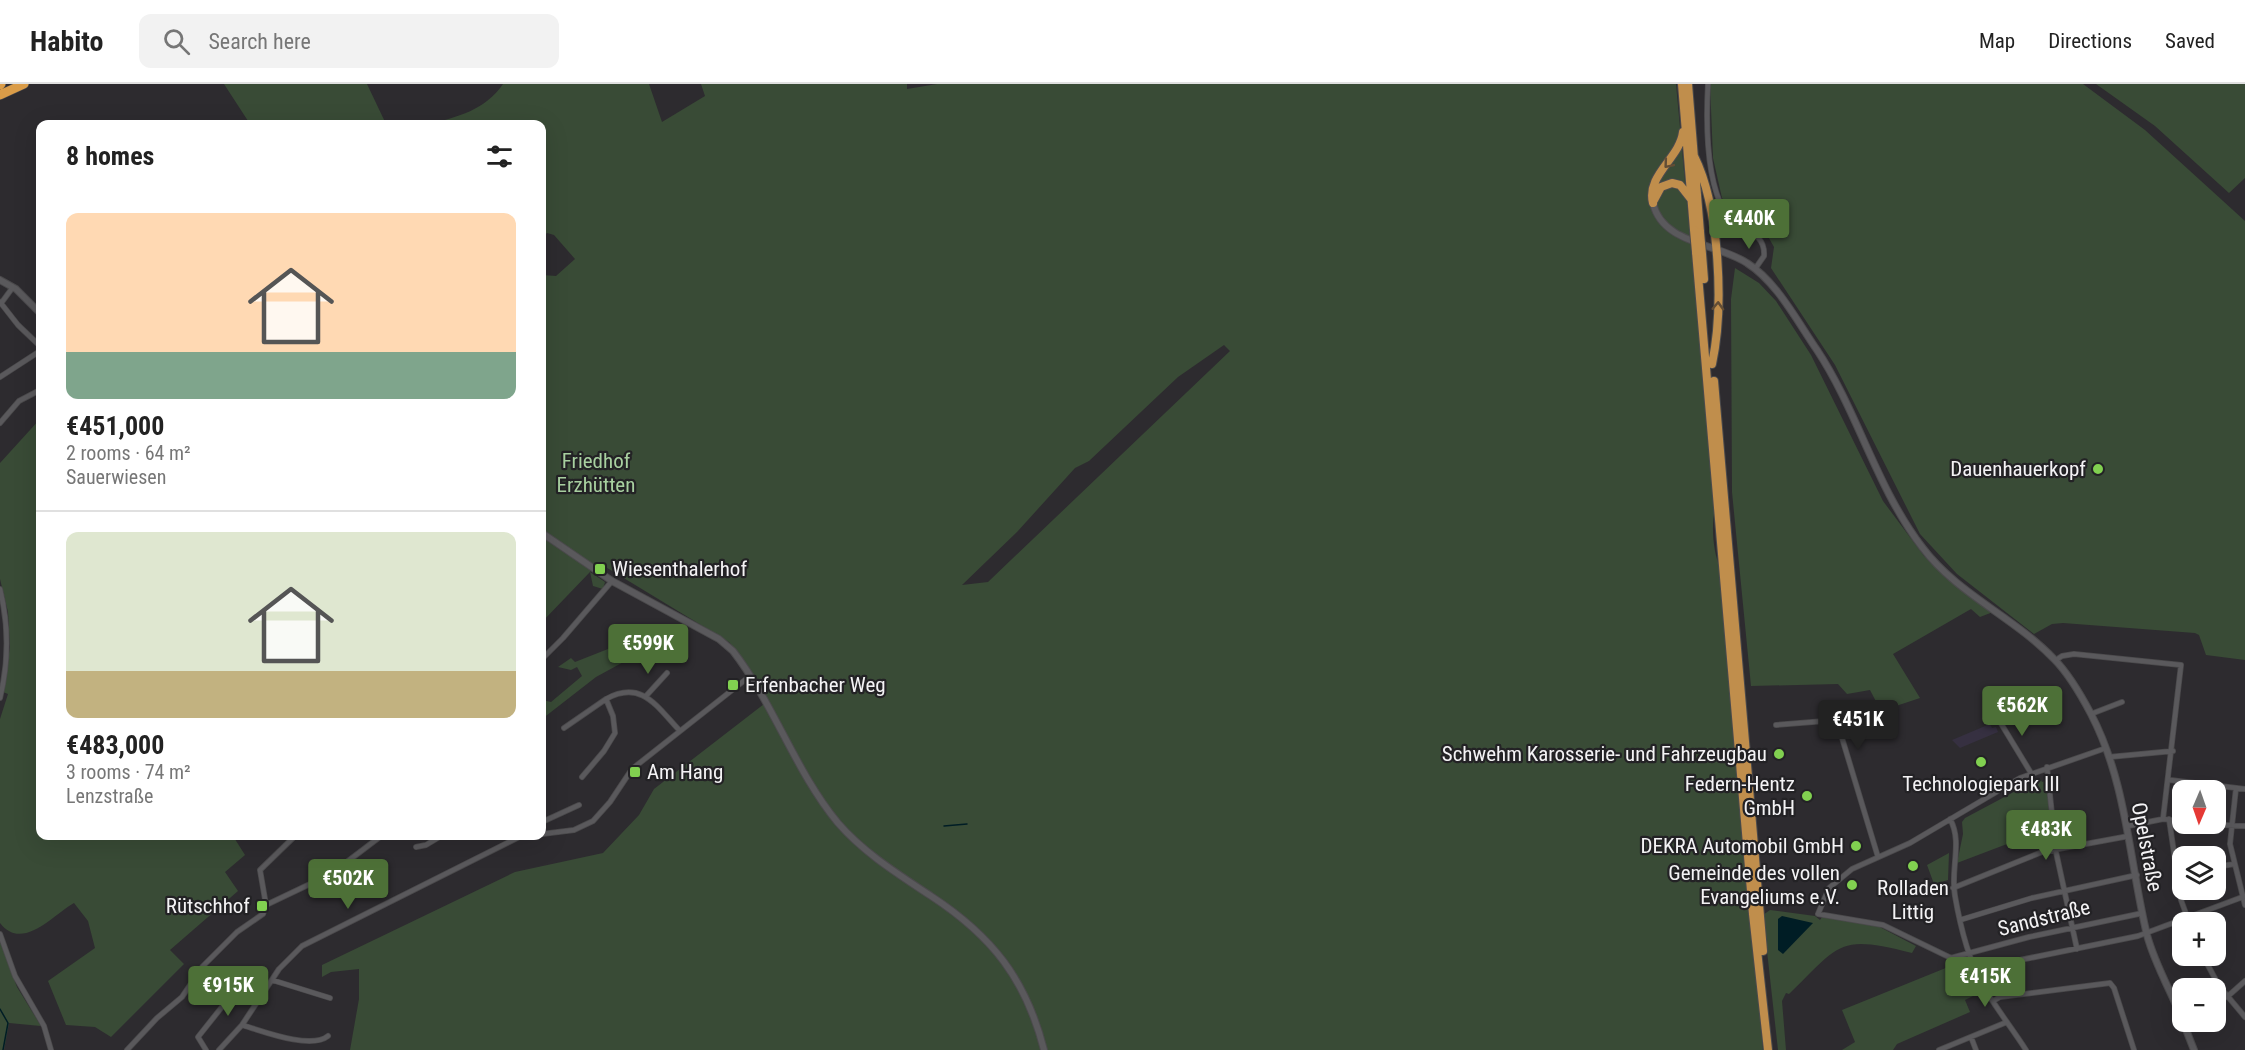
<!DOCTYPE html>
<meta charset="utf-8">
<style>
body{margin:0;font-family:"Roboto Condensed",sans-serif;background:#f2f2f2;color:#222;height:100vh;display:flex;flex-direction:column;font-size:22px;white-space:nowrap}
*{box-sizing:border-box;margin:0}
p{font-size:20px;color:#767676}
.icon{flex:none;width:33px;height:33px;fill:none;stroke:currentColor;stroke-width:2;stroke-linecap:round;stroke-linejoin:round}
.map{position:relative;flex:1;overflow:hidden}
.details{position:absolute;left:36px;top:36px;width:510px;height:720px;display:flex;flex-direction:column;background:#fff;border-radius:12px;box-shadow:0 6px 24px #0002}
.details>*{flex:none}
.needle{width:39px;rotate:182deg}
.buttons{position:absolute;left:2172px;top:696px;display:grid;gap:12px}
.buttons a{display:grid;place-items:center;width:54px;height:54px;border-radius:12px;background:#fff;box-shadow:0 6px 24px #0002;font-size:30px}
.price{position:absolute;translate:-50% -51px;padding:0 14px;border-radius:6px;background:#4d7037;color:#fff;font-size:20px;line-height:39px;filter:drop-shadow(0 2px 3px #0008)}
.price::after{content:'';position:absolute;left:50%;top:36px;width:18px;height:14px;margin-left:-9px;background:inherit;clip-path:polygon(0 0,100% 0,50% 100%)}
.price.on{background:#222;color:#fff}
ul{padding:0;list-style:none}
li{display:grid;align-content:center;gap:12px;height:318px;padding:0 30px}
li+li{border-top:2px solid #e0e0e0}
li span{display:grid;place-items:center;height:186px;border-radius:12px;color:#555}
li>.icon{margin-inline-start:auto}
span .icon{width:108px;height:108px;fill:#fffc;stroke-width:1}
li b{font-size:26px}
h2{display:flex;justify-content:space-between;align-items:center;height:72px;padding:0 30px;font-size:26px}
header{display:flex;align-items:center;gap:36px;box-sizing:border-box;height:84px;padding:0 30px;background:#fff;border-bottom:2px solid #e0e0e0}
header strong{font-size:28px}
nav{display:flex;gap:33px;margin-inline-start:auto;font-size:21px}
.search{width:420px;height:54px;background:#f2f2f2;display:flex;align-items:center;gap:15px;box-sizing:border-box;padding:0 21px;border-radius:12px;color:#767676;font-size:22px}
.map>svg:first-child{display:block}
.industrial{fill:#363041}
.green{fill:#394b36;fill-rule:evenodd}
.water{fill:#001d25}
.lines{fill:none;stroke-linecap:round;stroke-linejoin:round}
.stream{stroke:#001d25;stroke-width:1.5}
.minor-casing{stroke:#4b4a4c;stroke-width:6}
.tertiary-casing{stroke:#4b4a4c;stroke-width:8}
.trunk-casing{stroke:#4b4a4c;stroke-width:10}
.motorway-casing{stroke:#4b4a4c;stroke-width:10}
.minor{stroke:#5a595c;stroke-width:4.5}
.tertiary{stroke:#5a595c;stroke-width:6}
.trunk{stroke:#c08e4c;stroke-width:8}
.motorway{stroke:#da9c48;stroke-width:9}
.trunk-bridge-casing{stroke:#4b4a4c;stroke-width:10;stroke-linecap:butt}
.trunk-bridge{stroke:#c08e4c;stroke-width:8}
.oneway{stroke:#624d35}
.poi-dot{fill:#81d050;stroke:#232225;stroke-width:2}
.labels{text-anchor:middle;stroke-width:4.5;stroke-linejoin:round;paint-order:stroke}
.park-label{font-size:21px;fill:#a8d0a0;stroke:#232225}
.poi-label{font-size:21px;fill:#f4f3f5;stroke:#232225;text-anchor:end}
.street-label{font-size:21px;fill:#f4f3f5;stroke:#232225}
</style>
<header>
<strong>Habito</strong>
<div class="search"><svg class="icon" aria-label="search" viewBox="0 0 24 24"><circle cx="10" cy="10" r="6"/><path d="M15 15l6 6"/></svg>Search here</div>
<nav><a>Map</a><a>Directions</a><a>Saved</a></nav>
</header>
<div class="map">
<svg width="2245" height="966" viewBox="0 0 2245 966">
<rect width="100%" height="100%" fill="#2d2b2f"/>
<path class="industrial" d="M1990 640 1992 644 1996 643 1998 648 1960 664 1952 656Z"/>
<path class="green" d="M224 0H367L386 40H250Z
M503 0H649L662 38 705 12 701 0H907V5L937 0H1676L1715 425C1711 441 1713 468 1720 483L1763 966H350L359 915V885L331 888 322 893V881L515 788 603 769 639 731 654 705 768 617 749 583 729 558 599 479 590 488 605 498 603 505 593 502 590 488 542 538V191L556 192 575 175 554 151 547 149 542 154V40H429C458 33 485 26 503 0ZM1224 261 1230 267 988 498 962 501 1017 448 1075 384 1089 377 1178 293Z
M1710 0H2083L2145 46 2245 137V576L2206 571 2199 551 2195 549 2063 539 2052 540 2034 550 1957 490 1920 450 1835 281 1771 184 1774 163 1766 149 1734 133 1722 114 1713 74Z
M2096 0H2245V94L2229 109 2155 42Z
M1735 184 1759 199 1776 217 1811 271 1883 417 1924 472 1946 494 1993 528 1980 533 1971 525 1893 570 1920 614 1881 627 1870 606 1847 610 1838 600 1751 602 1732 408 1731 215Z
M40 335V752H233L245 771 225 788 238 807 170 866 184 880 111 953 95 943 66 941 48 897 95 864 88 837 74 819C53 831 22 868 0 839V635L8 610 3 608 10 563 8 528 0 495V379Z
M635 545 649 550 659 560 650 572 640 569 596 593 542 635V616L551 618 582 592 577 583 571 586 558 583 571 574 575 578 608 565Z
M2040 694 2042 698 2048 696 2052 743 1957 779 1963 750 1962 738 1965 734Z
M1949 769 1948 796 1934 800 1927 781Z
M1770 826 1815 832 1820 836 1822 833 1876 841 1916 862 1912 869C1837 850 1841 860 1789 910L1786 909 1782 917 1786 966H1778L1763 831Z
M0 857 17 903 41 942 9 939 4 966H0Z
M1963 877 1977 910 1965 916 1970 928 1897 960 1893 966H1842L1855 958 1842 926Z"/>
<path class="water" d="M1782 832 1813 839 1783 870 1778 866V835Z"/>
<g class="lines">
<path class="stream" d="M944 742 967 740
M0 925 8 939 3 966"/>
<g class="minor-casing">
<path id="minor" d="M1708 0C1706 37 1706 94 1724 127 1734 147 1766 144 1764 172L1755 185
M0 218 18 241 40 262
M2 218 13 203
M0 293 40 267
M0 339 19 317 40 306
M0 505C9 542 9 577 0 614
M542 575 563 554 612 497
M2056 576 2062 572 2074 570 2181 581 2163 735
M646 612 667 589
M1994 628 2031 689
M2091 630 2122 618
M1776 641 1825 637 1839 644 1878 773
M564 644 606 615
M2106 664 2020 694 1910 759 1852 785 1829 804 1818 830 1883 841 1951 874 2029 853 2143 829
M2109 673 2173 667
M2047 683 2056 768 2077 865
M582 693 604 667 615 649 613 632 606 615C642 595 657 623 680 647
M2170 696 2245 705
M2236 704 2230 760 2245 821
M1950 735C1963 758 1950 785 1955 812 1960 841 1968 874 1982 900 1995 923 2012 944 2026 966
M2169 735 2181 816 2189 838
M542 738 579 721
M2202 740 2245 742
M2128 742 2163 735 2182 737
M542 750 574 746 593 737 610 718 632 685 750 592
M416 763 426 761 441 752
M2216 783 2234 780
M1953 804 2042 768 2129 752
M266 821 331 790 381 752
M1960 836 2032 814 2137 791
M0 850 15 892 44 942 51 966
M2203 872 2219 902 2245 933
M1976 885 2138 852 2245 812
M272 896 330 914
M2227 913 2245 897
M1993 917 2000 913 2110 899 2114 904 2134 966
M242 941C262 947 311 966 328 952
M1971 953 1976 966
M127 966 157 934 182 913 203 882 237 848 263 830 266 821 260 786 295 752
M206 966 198 953 237 904 259 916
M219 966 242 941 279 885 302 862 521 752
M1939 966 2007 938"/>
</g>
<g class="tertiary-casing">
<path id="tertiary" d="M1653 119C1662 160 1717 159 1747 179 1777 198 1797 237 1817 266 1858 328 1876 403 1922 463 1957 510 2014 533 2054 575 2069 590 2081 611 2091 630 2127 699 2129 776 2147 851 2155 881 2171 907 2182 935
M0 196 16 205 40 229
M542 449 612 497 719 555 733 567C774 620 795 687 838 739 864 769 898 790 931 812 992 852 1026 895 1044 966
M2183 938 2194 966"/>
</g>
<g class="trunk-casing">
<path id="trunk" d="M1682 0 1694 146
M1688 0 1700 148
M1694 72C1720 124 1724 224 1712 280
M1654 116 1661 103 1672 99 1680 101 1691 115
M1653 119C1646 91 1680 74 1683 48
M1696 168 1753 830 1768 966
M1702 170 1704 195
M1714 297 1763 867"/>
</g>
<g class="motorway-casing">
<path id="motorway" d="M0 1 1 0
M0 11 24 0"/>
</g>
<use href="#minor" class="minor"/>
<use href="#tertiary" class="tertiary"/>
<use href="#trunk" class="trunk"/>
<use href="#motorway" class="motorway"/>
<g class="trunk-bridge-casing">
<path id="trunk-bridge" d="M1694 146 1696 168
M1700 148 1702 170"/>
</g>
<use href="#trunk-bridge" class="trunk-bridge"/>
</g>
<defs><path id="oneway-chevron" d="M-2-3.5L2.5 0L-2 3.5" fill="none" stroke-width="1.6" stroke-linecap="round" stroke-linejoin="round" transform="scale(1.5)"/></defs>
<g class="oneway">
<use href="#oneway-chevron" transform="translate(1668 80) rotate(130)"/>
<use href="#oneway-chevron" transform="translate(1718 222) rotate(-88)"/>
</g>
<g class="poi-dot">
<circle cx="2098" cy="385" r="6"/>
<rect x="594" y="479" width="12" height="12" rx="3"/>
<rect x="727" y="595" width="12" height="12" rx="3"/>
<circle cx="1779" cy="670" r="6"/>
<circle cx="1981" cy="678" r="6"/>
<rect x="629" y="682" width="12" height="12" rx="3"/>
<circle cx="1807" cy="712" r="6"/>
<circle cx="1856" cy="762" r="6"/>
<circle cx="1913" cy="782" r="6"/>
<circle cx="1852" cy="801" r="6"/>
<rect x="256" y="816" width="12" height="12" rx="3"/>
</g>
<g class="labels">
<g class="park-label">
<text x="596" y="384">Friedhof<tspan x="596" dy="24">Erzhütten</tspan></text>
</g>
<g class="poi-label">
<text x="2086" y="392">Dauenhauerkopf</text>
<text x="612" y="492" text-anchor="start">Wiesenthalerhof</text>
<text x="745" y="608" text-anchor="start">Erfenbacher Weg</text>
<text x="1767" y="677">Schwehm Karosserie- und Fahrzeugbau</text>
<text x="647" y="695" text-anchor="start">Am Hang</text>
<text x="1795" y="707">Federn-Hentz<tspan x="1795" dy="24">GmbH</tspan></text>
<text x="1981" y="707" text-anchor="middle">Technologiepark III</text>
<text x="1844" y="769">DEKRA Automobil GmbH</text>
<text x="1840" y="796">Gemeinde des vollen<tspan x="1840" dy="24">Evangeliums e.V.</tspan></text>
<text x="1913" y="811" text-anchor="middle">Rolladen<tspan x="1913" dy="24">Littig</tspan></text>
<text x="250" y="829">Rütschhof</text>
</g>
<g class="street-label">
<text transform="translate(2147 763) rotate(79)" y="7">Opelstraße</text>
<text transform="translate(2044 834) rotate(-14)" y="7">Sandstraße</text>
</g>
</g>
</svg>
<div class="buttons">
<a><svg class="needle" viewBox="-14 -14 28 28"><path d="M0-13l5 13h-10z" fill="#e53935"/><path d="M0 13l5-13h-10z" fill="#767676"/></svg></a>
<a><svg class="icon" aria-label="layers" viewBox="0 0 24 24"><path d="M12 4l9 5-9 5-9-5zM3 14l9 5 9-5"/></svg></a>
<a>+</a>
<a>−</a>
</div>
<b class="price" style="left:1749px;top:166px">€440K</b>
<b class="price" style="left:648px;top:591px">€599K</b>
<b class="price" style="left:2022px;top:653px">€562K</b>
<b class="price on" style="left:1858px;top:667px">€451K</b>
<b class="price" style="left:2046px;top:777px">€483K</b>
<b class="price" style="left:348px;top:826px">€502K</b>
<b class="price" style="left:1985px;top:924px">€415K</b>
<b class="price" style="left:228px;top:933px">€915K</b>
<section class="details">
<h2>8 homes<svg class="icon" aria-label="filters" viewBox="0 0 24 24"><path d="M4 7h16M4 17h16"/><circle cx="9" cy="7" r="2"/><circle cx="15" cy="17" r="2"/></svg></h2>
<ul>
<li><span style="background:linear-gradient(#ffd9b3 75%,#7fa58c 0)"><svg class="icon" aria-label="home" viewBox="0 0 24 24"><path d="M3 11l9-7 9 7M6 9v11h12V9"/></svg></span><div><b>€451,000</b><p>2 rooms · 64 m²</p><p>Sauerwiesen</p></div></li>
<li><span style="background:linear-gradient(#dfe7d0 75%,#c2b280 0)"><svg class="icon" aria-label="home" viewBox="0 0 24 24"><path d="M3 11l9-7 9 7M6 9v11h12V9"/></svg></span><div><b>€483,000</b><p>3 rooms · 74 m²</p><p>Lenzstraße</p></div></li>
</ul>
</section>
</div>
